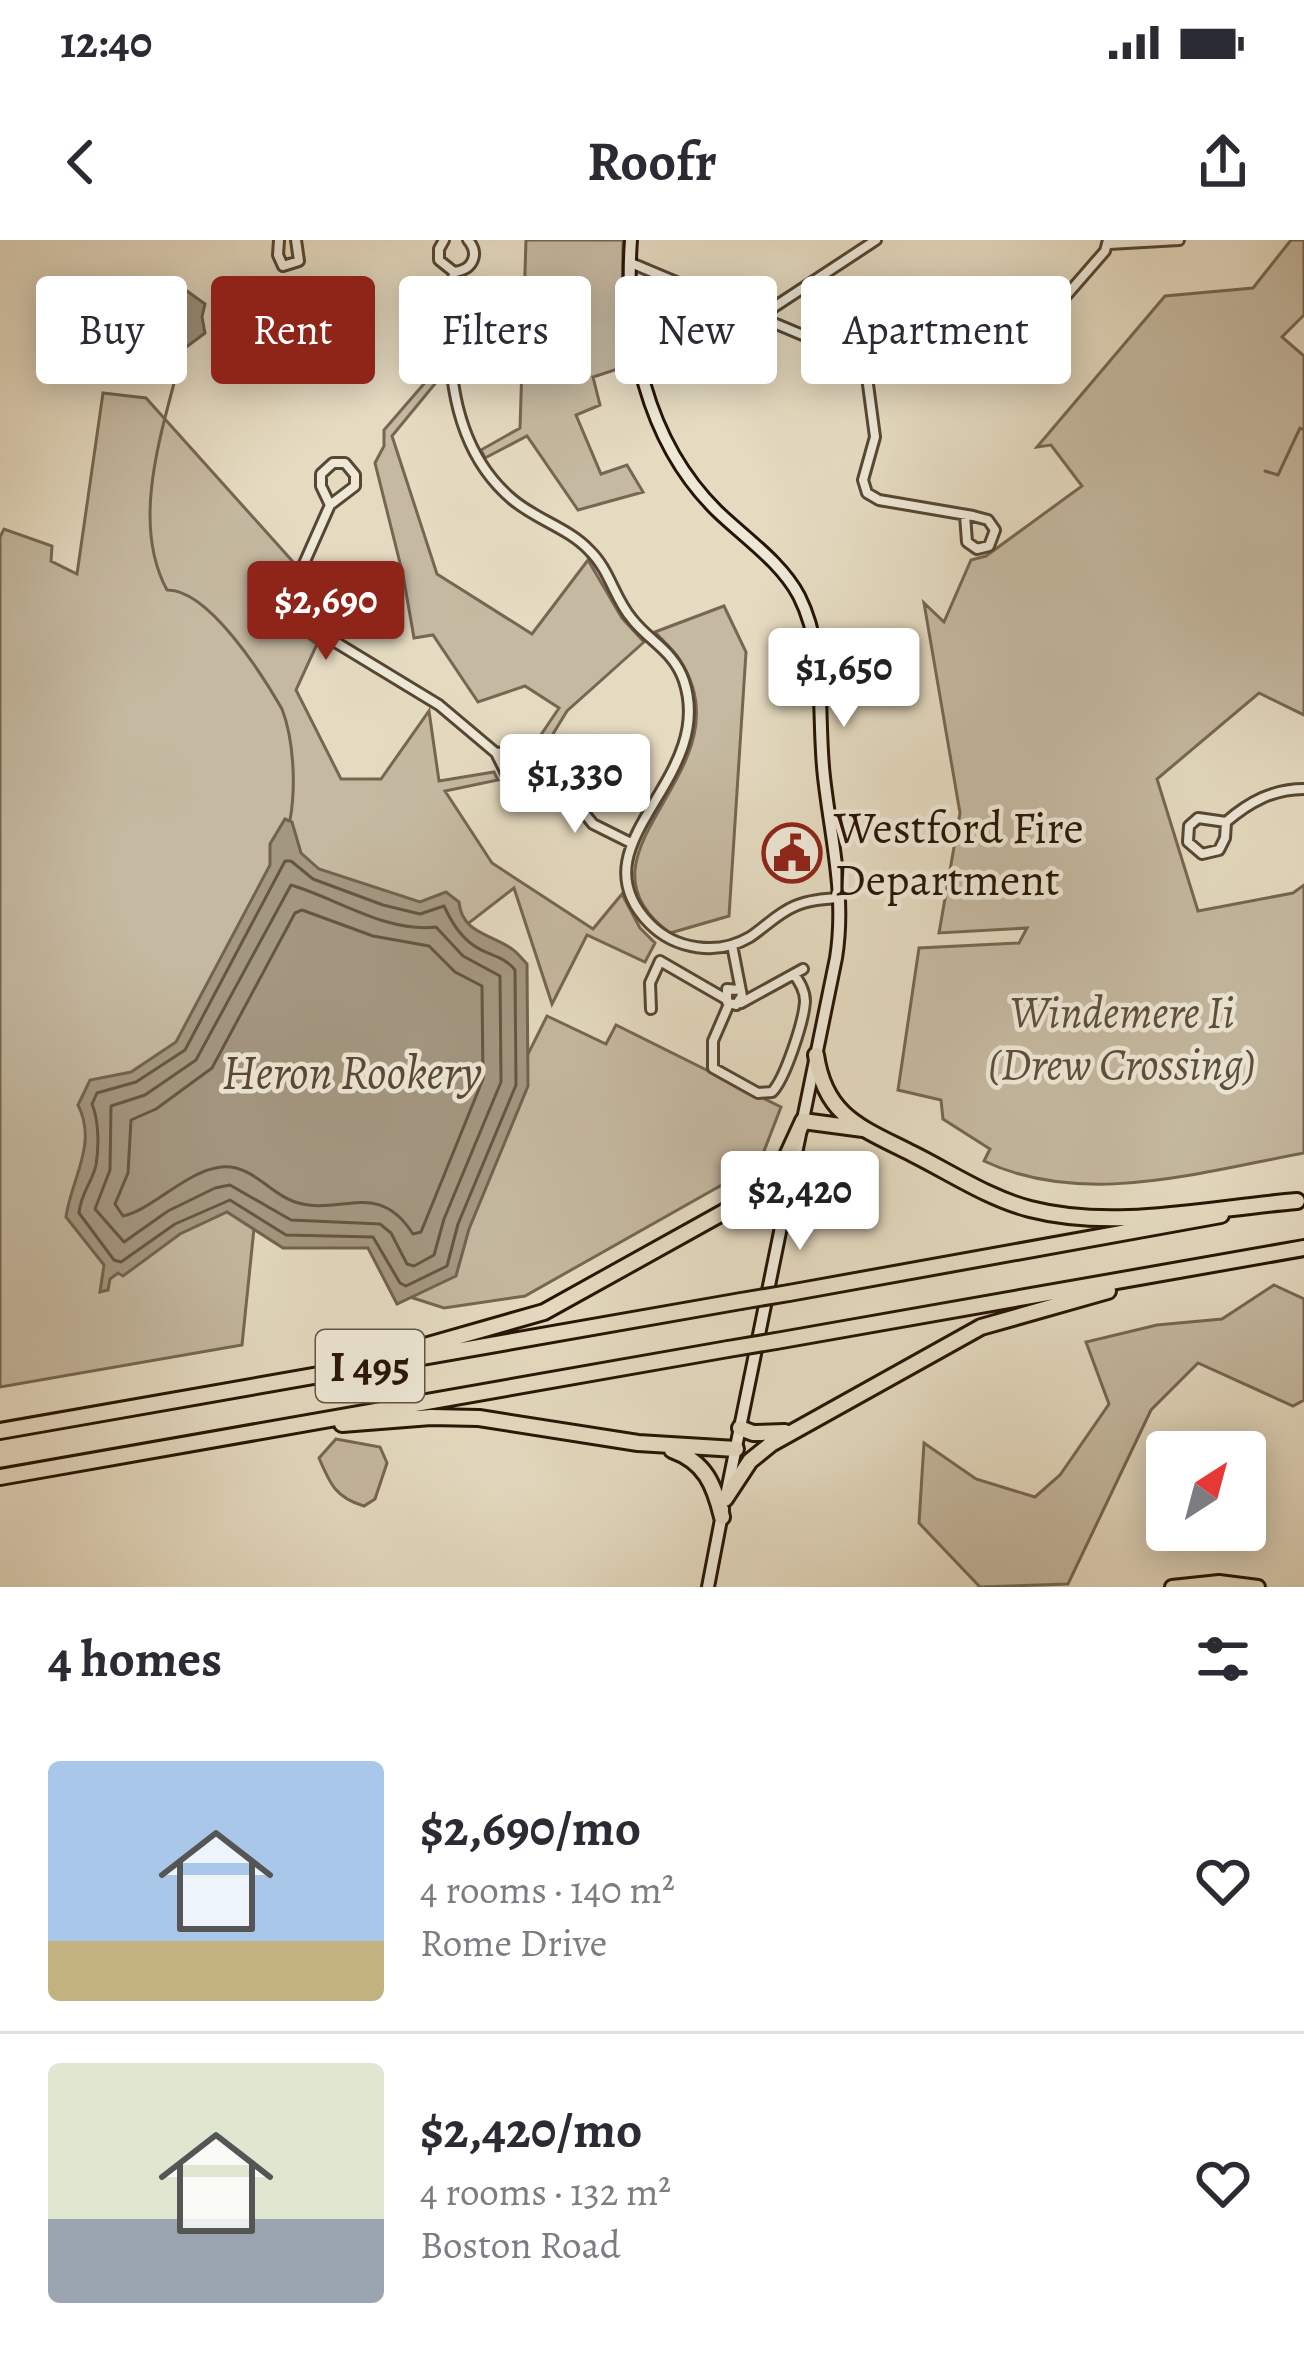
<!DOCTYPE html>
<meta charset="utf-8">
<style>
body{margin:0;font-family:Alegreya,serif;background:#f7f7f7;color:#2b2b33;height:100vh;display:flex;flex-direction:column;font-size:45px;white-space:nowrap}
*{box-sizing:border-box;margin:0}
p{font-size:39px;color:#7c7c81}
.icon{flex:none;width:66px;height:66px;fill:none;stroke:currentColor;stroke-width:2;stroke-linecap:round;stroke-linejoin:round}
.map{position:relative;height:1347px;overflow:hidden}
.details{display:flex;flex-direction:column;background:#fff;flex:1}
.details>*{flex:none}
.guide{position:absolute;left:36px;top:36px;width:1233px;height:108px;display:flex;gap:24px}
.needle{width:78px;rotate:36deg}
.fabs{position:absolute;left:1146px;top:1191px;display:grid;gap:24px}
.fabs a{display:grid;place-items:center;width:120px;height:120px;border-radius:12px;background:#fff;box-shadow:0 6px 30px #0003;font-size:60px}
.price{position:absolute;translate:-50% -102px;padding:0 27px;border-radius:12px;background:#fff;color:#222;font-size:39px;line-height:78px;filter:drop-shadow(0 3px 6px #0008)}
.price::after{content:'';position:absolute;left:50%;top:72px;width:36px;height:27px;margin-left:-18px;background:inherit;clip-path:polygon(0 0,100% 0,50% 100%)}
.price.active{background:#8f2418;color:#fff}
ul{padding:0;list-style:none}
li{display:flex;align-items:center;gap:36px;height:300px;padding:0 48px}
li+li{border-top:3px solid #e1e1e2}
li span{display:grid;place-items:center;flex:none;width:336px;height:240px;border-radius:12px;color:#555}
li>.icon{margin-inline-start:auto}
span .icon{width:144px;height:144px;fill:#fffc;stroke-width:1}
li b{font-size:51px}
h2{display:flex;justify-content:space-between;align-items:center;height:144px;padding:0 48px;font-size:51px}
.tag{padding:0 42px;border-radius:12px;background:#fff;box-shadow:0 6px 30px #0003;font-size:42px;line-height:108px}
.tag.active{background:#8f2418;color:#fff}
.status{display:flex;justify-content:space-between;align-items:center;height:84px;padding:0 60px;background:#fff;direction:ltr}
.status svg{height:33px;fill:currentColor}
header{display:flex;justify-content:space-between;align-items:center;height:156px;padding:0 48px;background:#fff;font-size:54px;font-weight:600}
.map>svg:first-child{display:block}
.green{fill:#c5b9a1;stroke:#766652;stroke-width:3}
.water{fill:#a49781;stroke:#72634f;stroke-width:3}
.lines{fill:none;stroke-linecap:round;stroke-linejoin:round}
.shore{stroke:#655642;stroke-width:3}
.stream{stroke:#72634f;stroke-width:3}
.minor-casing{stroke:#564633;stroke-width:14}
.secondary-casing{stroke:#261404;stroke-width:16}
.primary-casing{stroke:#261404;stroke-width:18}
.motorway-casing{stroke:#261404;stroke-width:20}
.minor{stroke:#eee8d7;stroke-width:8}
.secondary{stroke:#eee8d7;stroke-width:10}
.primary{stroke:#e5dbc1;stroke-width:12}
.motorway{stroke:#e5dbc1;stroke-width:14}
.motorway-bridge-casing{stroke:#261404;stroke-width:20;stroke-linecap:butt}
.motorway-bridge{stroke:#e5dbc1;stroke-width:14}
.labels{text-anchor:middle;stroke-width:9;stroke-linejoin:round;paint-order:stroke}
.shield{fill:#eee8d7;stroke:#625443;stroke-width:3}
.shield-label{font-size:42px;font-weight:bold;fill:#261404}
.poi-label{font-size:45px;fill:#261404;stroke:#eee8d7;text-anchor:start}
.park-label{font-size:45px;font-style:italic;fill:#5e4e3b;stroke:#eee8d7}
.water-label{font-size:48px;font-style:italic;fill:#584836;stroke:#eee8d7}
</style>
<div class="status"><b>12:40</b><svg viewBox="0 0 49 12"><path d="M0 12V9h3v3zM5 12V6h3v6zM10 12V3h3v9zM15 12V0h3v12zM26 1h20v11H26zM47 4h2v5h-2z"/></svg></div>
<header><svg class="icon" aria-label="back" viewBox="0 0 24 24"><path d="M15 5l-7 7 7 7"/></svg>Roofr<svg class="icon" aria-label="share" viewBox="0 0 24 24"><path d="M12 15V3M7 8l5-5 5 5M5 13v7h14v-7"/></svg></header>
<div class="map">
<svg width="1304" height="1347" viewBox="0 0 1304 1347">
<rect width="100%" height="100%" fill="#e5dbc1"/>
<filter id="stains"><feTurbulence type="fractalNoise" baseFrequency=".00167" numOctaves="4"/><feColorMatrix values="0 0 0 0 .2 0 0 0 0 .09 0 0 0 0 .02 0 0 0 .5 -.17"/></filter>
<radialGradient id="worn" r=".72"><stop offset=".6" stop-color="#630" stop-opacity="0"/><stop offset="1" stop-color="#630" stop-opacity=".3"/></radialGradient>
<path class="green" d="M526 0H623L622 76 630 125 593 137 600 165 576 175 601 234 627 225 643 252 578 270 527 196 485 218 481 210 520 188Z
M1291 0H1304V75L1282 97 1304 116V475L1259 453 1157 539 1198 671 1293 653 1304 645V913C1201 932 1083 968 984 921L990 909 943 879 941 860 898 850 919 708 1019 703 1027 688 939 693 960 573 924 363 944 382 971 320 986 316 1082 246 1051 205 1037 207 1165 56 1253 48Z
M442 123 443 134 392 196 437 334 532 394 588 320 622 378 644 402 567 471 542 512 532 508 559 468 525 446 478 462 433 395 414 398 403 335 375 223 384 206V190Z
M103 153 146 158 295 324C279 358 284 384 317 404L296 450 341 539H381L429 471 439 541 494 532 498 540 445 551 492 623 593 689 622 654 640 688 655 703 645 722 587 695 552 764 514 648 351 774 281 726 242 1105 0 1147V297L4 289 52 306 51 321 77 334Z
M724 366 746 412 729 676 670 693C559 611 752 532 680 420 674 410 663 401 655 392Z
M547 776 606 804 616 785 781 867 759 924 525 1056 444 1068 407 1056Z
M1274 1045 1304 1059V1160L1293 1166 1198 1123 1151 1170 1068 1344 980 1347 919 1283 924 1203 976 1239 1035 1257 1060 1235 1109 1164 1086 1102 1157 1085 1222 1079Z
M336 1199 380 1207 387 1223 375 1259 364 1266C336 1258 330 1244 319 1218Z"/>
<path class="water" d="M187 51 205 64 202 77 205 93 185 108C161 94 171 76 179 52Z
M285 579 292 582 301 613 319 629 420 662 446 652 459 662C462 694 492 694 512 709 518 713 522 719 527 724L528 846 469 989 456 1036 397 1064 368 1008H283L227 972 180 994 123 1036 118 1033 110 1039 108 1050 100 1052 104 1025 66 977C71 939 98 904 78 865L90 840 131 832 176 802 270 625V604Z"/>
<g class="lines">
<path class="shore" d="M285 621H291L313 639 383 665 420 674 444 666C450 679 460 696 473 705 488 716 503 715 515 730L516 845 458 984 447 1026 406 1046 400 1043 373 997 286 995 230 960 175 984 121 1022 114 1020 79 973C81 952 92 943 96 925 99 907 99 881 92 864L97 853 136 842 185 810Z
M291 645C336 658 386 693 436 687L463 716 500 736 501 842 444 979 434 1015 414 1026 407 1024 391 993 380 984 291 980 230 945 215 948 168 971 124 1002 95 969 110 930 111 866 145 855 196 820Z
M302 670 373 696 429 706 455 732 482 746 483 839 421 992 413 994C377 938 341 977 295 962 269 954 253 924 221 927 186 931 152 970 123 976L115 964 128 933 131 880 156 869 212 828 295 673Z"/>
<path class="stream" d="M183 108C166 181 128 278 167 350 208 349 262 434 282 469 294 500 296 547 290 580
M1265 231 1278 235 1300 188 1304 190"/>
<g class="minor-casing">
<path id="minor" d="M279 0 278 15 283 26 299 21 296 0
M444 0 439 9V20L454 32
M1109 4 1179 0
M631 23 874 125 977 130 1002 124 1019 110 1105 11 1108 0
M454 32C444 111 447 205 513 260 537 280 568 288 589 310 610 330 614 358 632 379 650 402 674 411 684 441 717 541 572 603 649 683 675 710 718 716 750 697 765 687 778 673 795 666 809 660 824 659 839 658
M454 32C473 30 480 14 468 0
M762 75 876 0
M865 122 875 197 863 240 867 253 879 260 973 276 988 280 995 290 989 306 977 309 967 302 965 275
M330 265 321 246V234L333 223H345L355 235V246L330 265 294 346 293 361 304 383 439 465 496 513 511 543 560 540
M497 513 522 510 537 515 593 584 629 602
M1226 582 1198 578 1189 586 1188 602 1202 614 1219 610 1225 598 1226 582C1249 562 1273 549 1304 549
M732 705 742 756 736 765 727 762V749L740 750
M741 763 803 729
M729 764 713 801V828L758 853 772 852C785 839 804 781 805 761 805 751 800 743 794 734
M651 769 650 743 660 721 724 758"/>
</g>
<g class="secondary-casing">
<path id="secondary" d="M631 0C624 96 646 201 717 271 745 298 781 322 799 356 827 411 817 478 824 537 831 599 846 656 836 718L727 1251
M708 1347 723 1269"/>
</g>
<g class="primary-casing">
<path id="primary" d="M1172 1347 1219 1342 1258 1347"/>
</g>
<g class="motorway-casing">
<path id="motorway" d="M816 815C825 877 862 888 913 914 951 933 988 958 1030 969 1115 991 1211 968 1297 961
M737 968 785 969
M789 1053 1221 975
M776 1101 1304 1008
M407 1111 544 1072 724 972 780 931 803 881 863 889
M342 1184 431 1177 479 1178 638 1203 736 1209
M740 1188 753 1193 785 1192
M0 1191 741 1061
M672 1210C705 1222 714 1244 722 1277
M0 1237 728 1109
M725 1259 750 1221 771 1204 981 1087 1108 1051"/>
</g>
<use href="#minor" class="minor"/>
<use href="#secondary" class="secondary"/>
<use href="#primary" class="primary"/>
<use href="#motorway" class="motorway"/>
<g class="motorway-bridge-casing">
<path id="motorway-bridge" d="M741 1061 789 1053
M728 1109 776 1101"/>
</g>
<use href="#motorway-bridge" class="motorway-bridge"/>
</g>
<defs>
<g id="civic-ring" transform="scale(3)"><circle r="9.5" fill="#eee8d7" stroke="#8f2418" stroke-width="1.5"/><path d="M-.6-6.5H3V-4.5H.6V-3L4-1V1h2V6H-6V1h2V-1L-.6-3ZM-1.2 2.5V6h2.4V2.5Z" fill="#8f2418"/></g>
</defs>
<g fill-rule="evenodd">
<use href="#civic-ring" x="792" y="613"/>
</g>
<g class="labels">
<rect class="shield" x="316" y="1090" width="108" height="72" rx="9"/>
<g class="shield-label">
<text x="370" y="1141">I 495</text>
</g>
<g class="poi-label">
<text x="834" y="603">Westford Fire<tspan x="834" dy="52">Department</tspan></text>
</g>
<g class="park-label">
<text x="1122" y="787">Windemere Ii<tspan x="1122" dy="52">(Drew Crossing)</tspan></text>
</g>
<g class="water-label">
<text x="352" y="848">Heron Rookery</text>
</g>
</g>
<rect width="100%" height="100%" filter="url(#stains)"/>
<rect width="100%" height="100%" fill="url(#worn)"/>
</svg>
<div class="fabs">
<a><svg class="needle" viewBox="-14 -14 28 28"><path d="M0-13l5 13h-10z" fill="#e53935"/><path d="M0 13l5-13h-10z" fill="#7c7c81"/></svg></a>
</div>
<b class="price active" style="left:326px;top:423px">$2,690</b>
<b class="price" style="left:844px;top:490px">$1,650</b>
<b class="price" style="left:575px;top:596px">$1,330</b>
<b class="price" style="left:800px;top:1013px">$2,420</b>
<div class="guide">
<a class="tag">Buy</a>
<a class="tag active">Rent</a>
<a class="tag">Filters</a>
<a class="tag">New</a>
<a class="tag">Apartment</a>
</div>
</div>
<section class="details">
<h2>4 homes<svg class="icon" aria-label="filters" viewBox="0 0 24 24"><path d="M4 7h16M4 17h16"/><circle cx="9" cy="7" r="2"/><circle cx="15" cy="17" r="2"/></svg></h2>
<ul>
<li><span style="background:linear-gradient(#a9c7e8 75%,#c2b280 0)"><svg class="icon" aria-label="home" viewBox="0 0 24 24"><path d="M3 11l9-7 9 7M6 9v11h12V9"/></svg></span><div><b>$2,690/mo</b><p>4 rooms · 140 m²</p><p>Rome Drive</p></div><svg class="icon" aria-label="heart" viewBox="0 0 24 24"><path d="M12 20l-8-8c-3-5 5-10 8-4 3-6 11-1 8 4z"/></svg></li>
<li><span style="background:linear-gradient(#dfe7d0 65%,#9aa5b1 0)"><svg class="icon" aria-label="home" viewBox="0 0 24 24"><path d="M3 11l9-7 9 7M6 9v11h12V9"/></svg></span><div><b>$2,420/mo</b><p>4 rooms · 132 m²</p><p>Boston Road</p></div><svg class="icon" aria-label="heart" viewBox="0 0 24 24"><path d="M12 20l-8-8c-3-5 5-10 8-4 3-6 11-1 8 4z"/></svg></li>
</ul>
</section>
